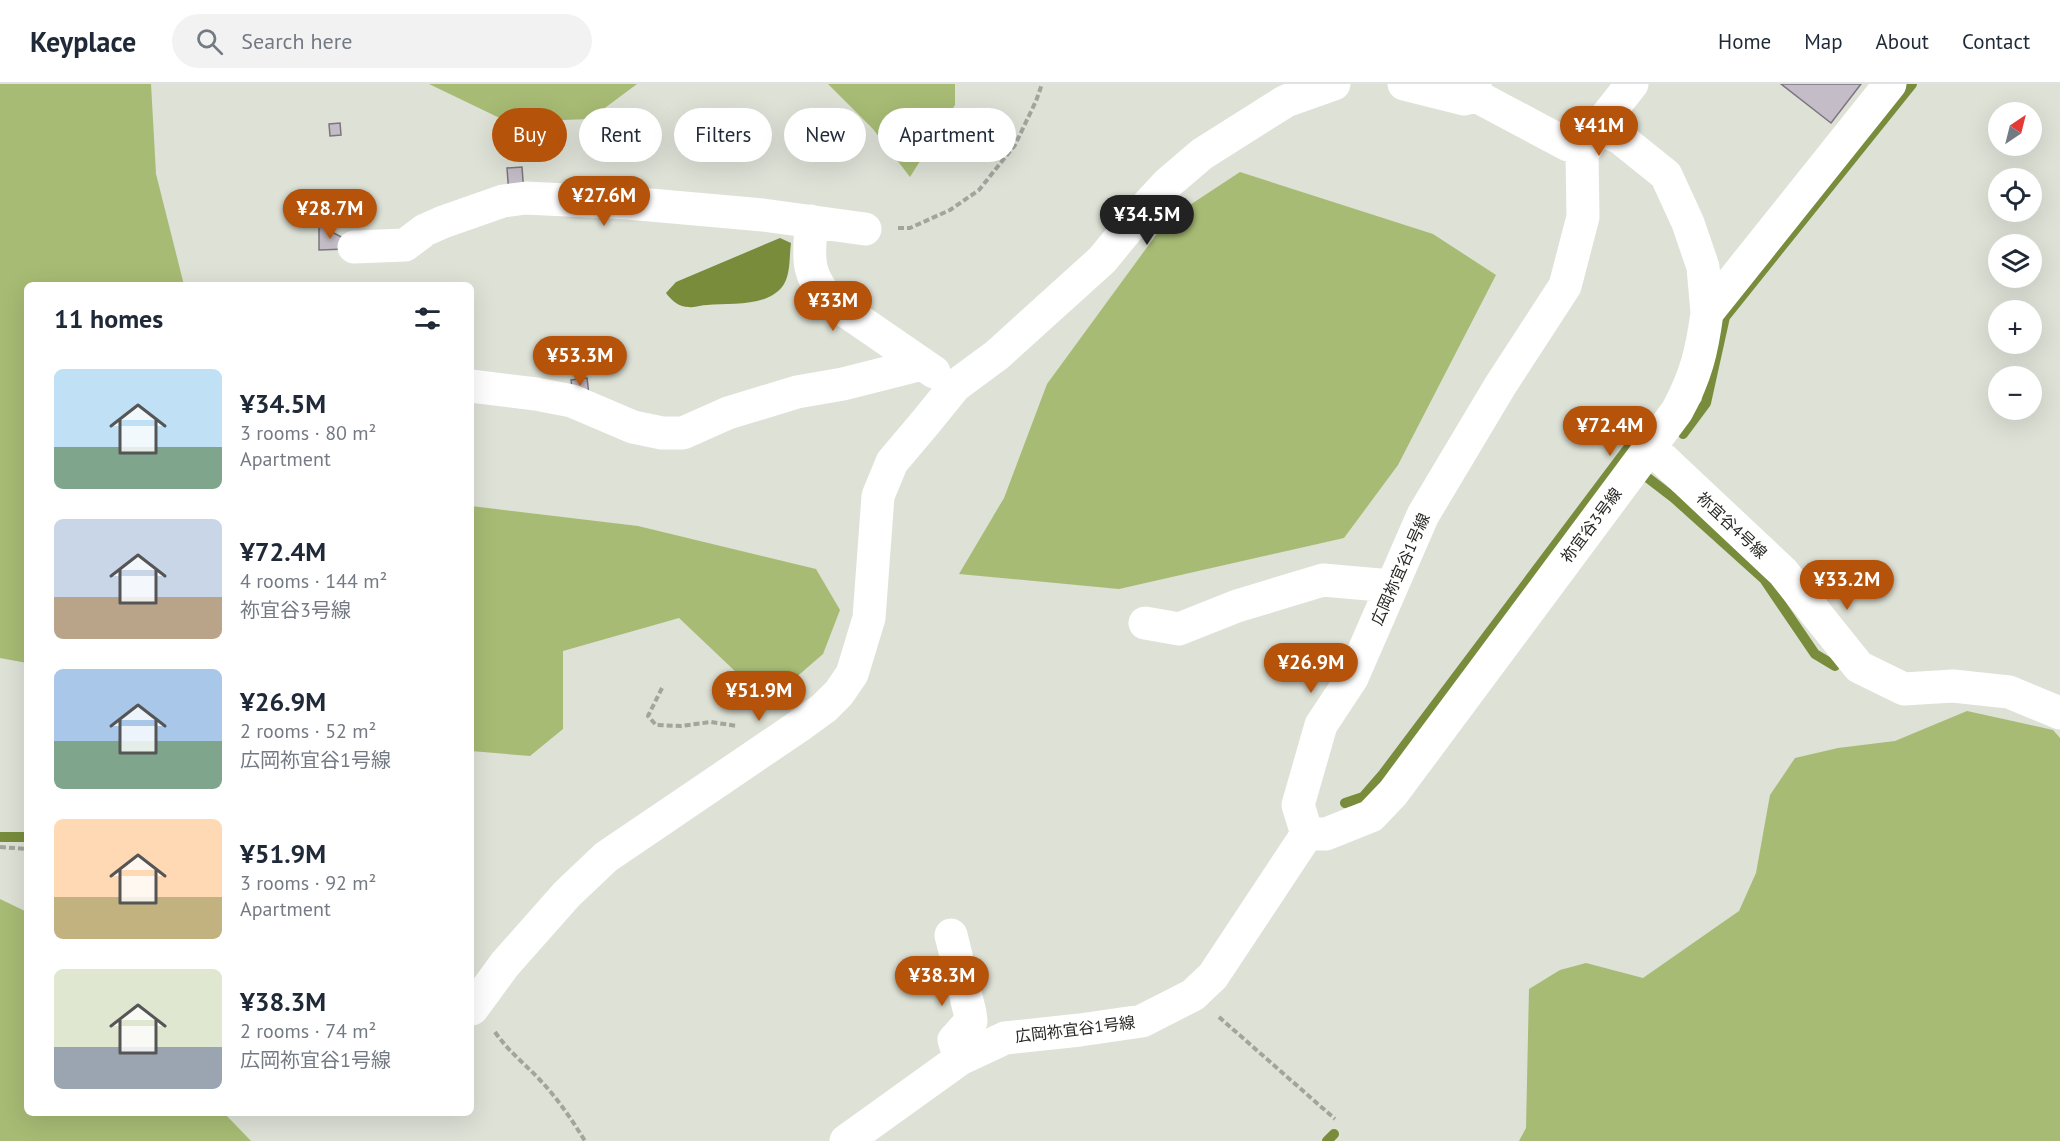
<!DOCTYPE html>
<meta charset="utf-8">
<style>
body{margin:0;font-family:"PT Sans","Noto Sans JP",sans-serif;background:#f2f2f3;color:#1f2937;height:100vh;display:flex;flex-direction:column;font-size:22px;white-space:nowrap}
*{box-sizing:border-box;margin:0}
p{font-size:20px;color:#747a83}
.icon{flex:none;width:33px;height:33px;fill:none;stroke:currentColor;stroke-width:2;stroke-linecap:round;stroke-linejoin:round}
.map{position:relative;flex:1;overflow:hidden}
.side{position:absolute;left:24px;top:198px;width:450px;height:834px;display:flex;flex-direction:column;background:#fff;border-radius:9px;box-shadow:0 6px 24px #0002}
.side>*{flex:none}
.banner{position:absolute;left:492px;top:24px;width:570px;height:54px;display:flex;gap:12px}
.needle{width:39px;rotate:35deg}
.controls{position:absolute;left:1988px;top:18px;display:grid;gap:12px}
.controls a{display:grid;place-items:center;width:54px;height:54px;border-radius:50%;background:#fff;box-shadow:0 6px 24px #0002;font-size:30px}
.price{position:absolute;translate:-50% -51px;padding:0 14px;border-radius:21px;background:#b45309;color:#fff;font-size:20px;line-height:39px;filter:drop-shadow(0 2px 3px #0008)}
.price::after{content:'';position:absolute;left:50%;top:36px;width:18px;height:14px;margin-left:-9px;background:inherit;clip-path:polygon(0 0,100% 0,50% 100%)}
.price.active{background:#222;color:#fff}
ul{padding:0;list-style:none}
li{display:flex;align-items:center;gap:18px;height:150px;padding:0 30px}
li span{display:grid;place-items:center;flex:none;width:168px;height:120px;border-radius:9px;color:#555}
li>.icon{margin-inline-start:auto}
span .icon{width:72px;height:72px;fill:#fffc;stroke-width:1}
li b{font-size:26px}
h2{display:flex;justify-content:space-between;align-items:center;height:72px;padding:0 30px;font-size:26px}
.chip{padding:0 21px;border-radius:27px;background:#fff;box-shadow:0 6px 24px #0002;font-size:21px;line-height:54px}
.chip.active{background:#b45309;color:#fff}
header{display:flex;align-items:center;gap:36px;box-sizing:border-box;height:84px;padding:0 30px;background:#fff;border-bottom:2px solid #e0e1e3}
header strong{font-size:28px}
nav{display:flex;gap:33px;margin-inline-start:auto;font-size:21px}
.search{width:420px;height:54px;background:#f2f2f3;display:flex;align-items:center;gap:15px;box-sizing:border-box;padding:0 21px;border-radius:33px;color:#747a83;font-size:22px}
.map>svg:first-child{display:block}
.green{fill:#a7bb74}
.water{fill:#788c3c}
.lines{fill:none;stroke-linecap:round;stroke-linejoin:round}
.stream{stroke:#788c3c;stroke-width:10}
.building{fill:#c4bdc7;stroke:#7c757e;stroke-width:1.5}
.path{stroke:#a2a59c;stroke-width:4;stroke-dasharray:6 3;stroke-linecap:butt}
.minor{stroke:#fff;stroke-width:33}
.labels{text-anchor:middle;stroke-width:4.5;stroke-linejoin:round;paint-order:stroke}
.street-label{font-size:16px;fill:#272824;stroke:#fff}
</style>
<header>
<strong>Keyplace</strong>
<div class="search"><svg class="icon" aria-label="search" viewBox="0 0 24 24"><circle cx="10" cy="10" r="6"/><path d="M15 15l6 6"/></svg>Search here</div>
<nav><a>Home</a><a>Map</a><a>About</a><a>Contact</a></nav>
</header>
<div class="map">
<svg width="2060" height="1057" viewBox="0 0 2060 1057">
<rect width="100%" height="100%" fill="#dde1d6"/>
<path class="green" d="M0 0H151L156 90 184 201H27V579L0 574Z
M429 0H637L590 35 508 38Z
M828 0H955V21L910 93 873 45Z
M1240 88 1433 150 1496 191 1398 381 1344 454 1119 505 959 490 1004 414 1047 300 1167 136Z
M471 422 638 442 816 485 840 526 823 570 786 602 756 607 679 534 563 567V645L530 672 471 667Z
M1967 627 2053 646 2060 654V1057H1519L1526 1044 1529 905 1560 886 1586 879 1643 894 1739 827 1756 789 1770 711 1795 674 1838 664 1895 657Z
M0 815 27 828V1029H224L251 1057H0Z"/>
<path class="water" d="M780 154 791 159C789 173 791 192 782 203 766 223 730 219 707 221 701 221 695 224 689 223 679 223 672 217 666 209L676 198Z"/>
<g class="lines">
<path class="stream" d="M1683 350 1706 319 1725 233 1912 0
M1648 394 1674 414 1764 495 1815 570 1835 582
M1345 719 1363 713 1383 690 1643 344
M0 753H27
M1327 1057 1334 1050"/>
</g>
<path class="building" d="M1781 0H1861L1831 39Z
M340 39 341 51 330 52 329 40Z
M522 83 524 110 509 111 507 84Z
M319 141 345 155V165L319 166Z
M587 294 589 311 573 312 571 296Z"/>
<g class="lines">
<path class="path" d="M898 144H910L950 126 979 106 1015 61 1036 17 1042 0
M662 604 648 632 656 641 681 642 711 638 737 642
M0 763 27 765
M1219 933 1335 1035
M495 948C508 967 524 979 540 996 558 1015 572 1036 585 1057"/>
<path class="minor" d="M1404 0 1464 15 1476 12
M1475 0 1476 12 1568 61 1598 44 1620 54 1666 91 1688 139 1703 183 1707 229
M811 137C810 173 804 185 828 215L934 288
M354 163 405 161 425 146 443 138 503 117 526 114 628 119 763 131 865 145
M471 302 536 310 572 317 633 343 662 349H683L728 329 797 308 843 300 922 280
M1650 363 1783 488 1859 583 1904 605 1953 602 2009 608 2060 629
M1145 539 1179 545 1237 522 1323 496 1391 502
M1307 750H1326L1371 732 1393 709 1677 327C1696 292 1702 267 1707 229L1890 0
M951 851 970 929 971 937 954 956 960 975
M472 925 505 880 567 810 606 773 802 640 824 624 839 609 852 590 869 534 878 412 892 378 925 339 955 302 997 271 1102 176 1144 125 1168 99 1202 70 1286 17 1334 0
M846 1057 960 975 1005 954 1080 946 1142 937 1193 911 1213 892 1307 750 1298 721 1321 641 1352 594 1423 431 1500 302 1565 202 1583 133 1582 70 1601 39 1632 0"/>
</g>
<g class="labels">
<g class="street-label">
<text transform="translate(1591 441) rotate(-53)" y="6">祢宜谷3号線</text>
<text transform="translate(1732 441) rotate(43)" y="6">祢宜谷4号線</text>
<text transform="translate(1400 485) rotate(-66)" y="6">広岡祢宜谷1号線</text>
<text transform="translate(1075 945) rotate(-7)" y="6">広岡祢宜谷1号線</text>
</g>
</g>
</svg>
<div class="controls">
<a><svg class="needle" viewBox="-14 -14 28 28"><path d="M0-13l5 13h-10z" fill="#e53935"/><path d="M0 13l5-13h-10z" fill="#747a83"/></svg></a>
<a><svg class="icon" aria-label="locate" viewBox="0 0 24 24"><circle cx="12" cy="12" r="6"/><path d="M12 2v4M12 18v4M2 12h4M18 12h4"/></svg></a>
<a><svg class="icon" aria-label="layers" viewBox="0 0 24 24"><path d="M12 4l9 5-9 5-9-5zM3 14l9 5 9-5"/></svg></a>
<a>+</a>
<a>−</a>
</div>
<b class="price" style="left:1599px;top:73px">¥41M</b>
<b class="price" style="left:604px;top:143px">¥27.6M</b>
<b class="price" style="left:330px;top:156px">¥28.7M</b>
<b class="price active" style="left:1147px;top:162px">¥34.5M</b>
<b class="price" style="left:833px;top:248px">¥33M</b>
<b class="price" style="left:580px;top:303px">¥53.3M</b>
<b class="price" style="left:1610px;top:373px">¥72.4M</b>
<b class="price" style="left:1847px;top:527px">¥33.2M</b>
<b class="price" style="left:1311px;top:610px">¥26.9M</b>
<b class="price" style="left:759px;top:638px">¥51.9M</b>
<b class="price" style="left:942px;top:923px">¥38.3M</b>
<div class="banner">
<a class="chip active">Buy</a>
<a class="chip">Rent</a>
<a class="chip">Filters</a>
<a class="chip">New</a>
<a class="chip">Apartment</a>
</div>
<section class="side">
<h2>11 homes<svg class="icon" aria-label="filters" viewBox="0 0 24 24"><path d="M4 7h16M4 17h16"/><circle cx="9" cy="7" r="2"/><circle cx="15" cy="17" r="2"/></svg></h2>
<ul>
<li><span style="background:linear-gradient(#bfe0f5 65%,#7fa58c 0)"><svg class="icon" aria-label="home" viewBox="0 0 24 24"><path d="M3 11l9-7 9 7M6 9v11h12V9"/></svg></span><div><b>¥34.5M</b><p>3 rooms · 80 m²</p><p>Apartment</p></div></li>
<li><span style="background:linear-gradient(#c9d6e8 65%,#b9a48a 0)"><svg class="icon" aria-label="home" viewBox="0 0 24 24"><path d="M3 11l9-7 9 7M6 9v11h12V9"/></svg></span><div><b>¥72.4M</b><p>4 rooms · 144 m²</p><p>祢宜谷3号線</p></div></li>
<li><span style="background:linear-gradient(#a9c7e8 60%,#7fa58c 0)"><svg class="icon" aria-label="home" viewBox="0 0 24 24"><path d="M3 11l9-7 9 7M6 9v11h12V9"/></svg></span><div><b>¥26.9M</b><p>2 rooms · 52 m²</p><p>広岡祢宜谷1号線</p></div></li>
<li><span style="background:linear-gradient(#ffd9b3 65%,#c2b280 0)"><svg class="icon" aria-label="home" viewBox="0 0 24 24"><path d="M3 11l9-7 9 7M6 9v11h12V9"/></svg></span><div><b>¥51.9M</b><p>3 rooms · 92 m²</p><p>Apartment</p></div></li>
<li><span style="background:linear-gradient(#dfe7d0 65%,#9aa5b1 0)"><svg class="icon" aria-label="home" viewBox="0 0 24 24"><path d="M3 11l9-7 9 7M6 9v11h12V9"/></svg></span><div><b>¥38.3M</b><p>2 rooms · 74 m²</p><p>広岡祢宜谷1号線</p></div></li>
</ul>
</section>
</div>
